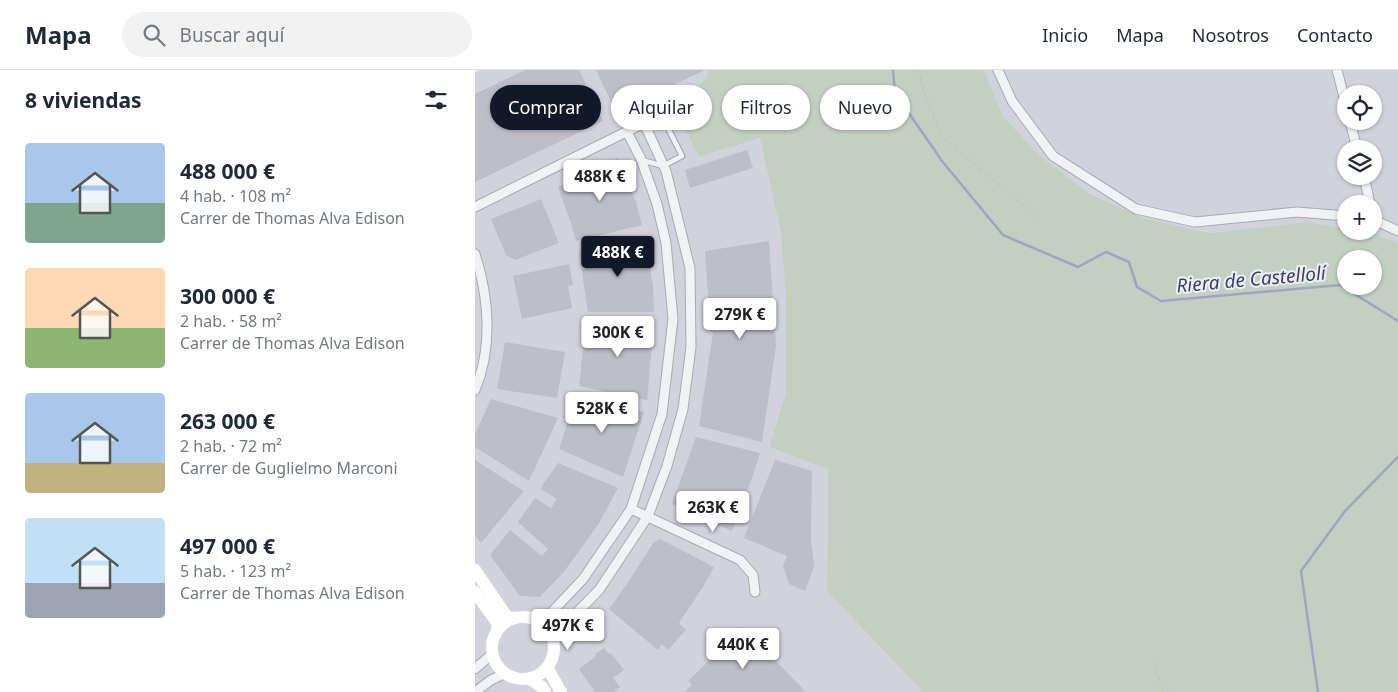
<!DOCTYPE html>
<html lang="es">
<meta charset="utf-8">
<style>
body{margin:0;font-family:"Noto Sans",sans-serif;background:#f2f2f3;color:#1f2937;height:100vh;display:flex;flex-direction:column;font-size:19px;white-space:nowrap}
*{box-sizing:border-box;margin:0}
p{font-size:16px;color:#747a83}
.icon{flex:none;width:28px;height:28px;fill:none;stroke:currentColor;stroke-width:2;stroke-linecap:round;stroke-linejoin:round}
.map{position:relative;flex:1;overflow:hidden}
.details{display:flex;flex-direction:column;background:#fff;width:475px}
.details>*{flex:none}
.hud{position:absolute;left:15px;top:15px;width:475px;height:45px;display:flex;gap:10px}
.tools{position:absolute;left:862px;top:15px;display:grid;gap:10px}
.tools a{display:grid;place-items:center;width:45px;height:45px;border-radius:50%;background:#fff;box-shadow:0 1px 4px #0004;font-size:25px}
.price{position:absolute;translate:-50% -42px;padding:0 11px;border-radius:5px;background:#fff;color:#222;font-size:16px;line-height:32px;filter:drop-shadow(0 1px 2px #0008)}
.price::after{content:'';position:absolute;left:50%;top:30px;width:15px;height:11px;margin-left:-8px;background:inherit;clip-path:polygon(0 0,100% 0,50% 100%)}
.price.active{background:#111827;color:#fff}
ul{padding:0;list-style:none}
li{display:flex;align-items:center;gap:15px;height:125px;padding:0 25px}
li span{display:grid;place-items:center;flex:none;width:140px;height:100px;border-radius:5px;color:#555}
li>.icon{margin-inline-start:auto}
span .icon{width:60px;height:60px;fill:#fffc;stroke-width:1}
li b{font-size:21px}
h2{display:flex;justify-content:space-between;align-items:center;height:60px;padding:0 25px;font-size:21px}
.tag{padding:0 18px;border-radius:22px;background:#fff;box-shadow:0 1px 4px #0004;font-size:18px;line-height:45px}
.tag.active{background:#111827;color:#fff}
header{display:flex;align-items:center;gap:30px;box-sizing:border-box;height:70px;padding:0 25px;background:#fff;border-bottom:1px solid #e0e1e3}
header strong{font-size:24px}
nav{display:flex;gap:28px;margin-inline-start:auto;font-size:18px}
.search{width:350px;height:45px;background:#f2f2f3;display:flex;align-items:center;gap:12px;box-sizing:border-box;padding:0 18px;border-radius:28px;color:#747a83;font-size:19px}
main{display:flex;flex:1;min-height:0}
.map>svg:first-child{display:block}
.built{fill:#d1d2db;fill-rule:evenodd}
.green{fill:#c1d0c1;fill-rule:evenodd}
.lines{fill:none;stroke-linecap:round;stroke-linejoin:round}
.stream{stroke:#9ea6c3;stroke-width:2.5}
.building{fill:#bdbec9}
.lane-casing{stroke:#a9aab4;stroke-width:7}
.street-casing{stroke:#a9aab4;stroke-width:11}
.path{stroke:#bdbec5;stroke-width:1;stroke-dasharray:4 4;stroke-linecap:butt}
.lane{stroke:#f1f2f5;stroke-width:4.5}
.street{stroke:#f1f2f5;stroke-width:9}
.secondary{stroke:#fff;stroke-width:12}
.labels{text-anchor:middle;stroke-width:4;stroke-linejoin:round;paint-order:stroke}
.water-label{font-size:19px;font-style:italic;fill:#38416b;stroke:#eeeff4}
</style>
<header>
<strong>Mapa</strong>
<div class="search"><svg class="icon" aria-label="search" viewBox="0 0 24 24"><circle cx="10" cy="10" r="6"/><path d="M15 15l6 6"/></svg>Buscar aquí</div>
<nav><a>Inicio</a><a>Mapa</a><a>Nosotros</a><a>Contacto</a></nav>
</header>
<main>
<section class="details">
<h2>8 viviendas<svg class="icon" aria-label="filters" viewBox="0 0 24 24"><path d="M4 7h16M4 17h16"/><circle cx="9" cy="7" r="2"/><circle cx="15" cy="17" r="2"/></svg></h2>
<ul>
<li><span style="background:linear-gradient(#a9c7e8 60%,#7fa58c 0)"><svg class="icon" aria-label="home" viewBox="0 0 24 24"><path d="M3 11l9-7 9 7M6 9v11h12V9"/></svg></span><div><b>488 000 €</b><p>4 hab. · 108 m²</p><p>Carrer de Thomas Alva Edison</p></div></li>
<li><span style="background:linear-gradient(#ffd9b3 60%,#8fb573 0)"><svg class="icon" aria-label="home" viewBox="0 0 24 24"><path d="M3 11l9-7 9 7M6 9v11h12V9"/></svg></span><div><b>300 000 €</b><p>2 hab. · 58 m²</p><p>Carrer de Thomas Alva Edison</p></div></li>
<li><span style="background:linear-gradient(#a9c7e8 70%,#c2b280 0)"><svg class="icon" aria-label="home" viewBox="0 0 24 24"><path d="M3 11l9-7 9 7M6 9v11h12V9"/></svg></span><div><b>263 000 €</b><p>2 hab. · 72 m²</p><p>Carrer de Guglielmo Marconi</p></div></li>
<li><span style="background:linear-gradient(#bfe0f5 65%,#9aa5b1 0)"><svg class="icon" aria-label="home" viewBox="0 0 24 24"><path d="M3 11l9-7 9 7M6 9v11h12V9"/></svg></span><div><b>497 000 €</b><p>5 hab. · 123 m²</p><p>Carrer de Thomas Alva Edison</p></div></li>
</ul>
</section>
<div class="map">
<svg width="923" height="622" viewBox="0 0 923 622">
<rect width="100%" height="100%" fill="#dfe0e7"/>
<path class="built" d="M6 0H233L232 7 200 39 224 87 285 68 306 163 311 230V323L294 377 353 398 352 521 448 622H0V3Z
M509 0H923V173L891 161H899V134H871V158L831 152 735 163 669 148 615 124 565 86 528 46ZM871 24H899V51H871ZM871 79H899V106H871Z"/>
<path class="green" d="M233 0H509L528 46 565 86 615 124 669 148 735 163 831 152 871 158V161H891L923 173V622H448L352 521 353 399 294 377 311 323V230L306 163 285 68 224 87 200 39 232 7ZM871 189H899V216H871Z"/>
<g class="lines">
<path class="stream" d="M418 0 420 23 467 91 528 165 603 197 631 182 654 192 662 217 686 231 865 215 923 251
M843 622 826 501 870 441 923 387"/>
</g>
<path class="building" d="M50 0H104L128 51 0 112V24Z
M121 0H230L171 28 173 32 152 42 150 38 141 42Z
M272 80 278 98 215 118 210 100Z
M143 88 161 132 167 155 101 171 96 153 83 117Z
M66 129 84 173 40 190 31 185 16 149Z
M170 167 178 216 179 242H113L104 182Z
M294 171 301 276 287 372 224 356 238 263H236L230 181Z
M94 194 98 215 93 216 97 238 47 249 38 206Z
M179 253 172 330 104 316 111 254Z
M30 272 90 282 82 328 22 319Z
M101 327 169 342 148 407 84 379Z
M16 329 83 348 54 411 0 377V364Z
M221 367 285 383 278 405 257 461 197 434Z
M0 390 49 421 6 473 0 465Z
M300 390 337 401 336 470 339 496 330 521 314 514 308 496 312 486 269 468Z
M83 393 143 418 123 455 88 503 65 527 45 526 15 485 35 460 67 486 73 479 43 452 60 428 76 438 82 429 66 419 67 416Z
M185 469 239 497 228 517 204 553 211 560 193 580 187 574 183 580 134 539 152 514 178 473Z
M268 557 331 622H209L217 615 213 611Z
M129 578 134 584 136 583 149 600 138 608 145 617 139 622H120L104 599 121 586 120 584Z"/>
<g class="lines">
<g class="lane-casing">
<path id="lane" d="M167 90 188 96 207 86 187 46 169 53"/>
</g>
<g class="street-casing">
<path id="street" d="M523 0 537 31 578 86 661 139 720 152 822 142 871 146
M862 0 871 35
M875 51 882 79
M889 106 895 134
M0 137 169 53 191 101 215 198 216 277 208 339 192 396 173 446 124 520 78 567
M899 150 923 161
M0 184C14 227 18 277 0 320
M156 439 265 490 278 505 280 522
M64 551 75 544 108 509 156 439 187 344 198 249 191 173 182 134 166 89 152 62
M0 599 17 584
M0 622 16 610 29 604"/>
</g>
<path class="path" d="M443 0 451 27 465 65 563 148
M678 592 686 613 693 622"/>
<use href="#lane" class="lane"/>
<use href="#street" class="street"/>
<path class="secondary" d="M0 500 32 547 39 548
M0 522 23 554 21 564
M17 578a31 31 0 1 1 62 0a31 31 0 1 1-62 0Z
M73 599 86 622
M55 609 67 617 70 622"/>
</g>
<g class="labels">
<g class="water-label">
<text transform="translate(776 209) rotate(-5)" y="7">Riera de Castellolí</text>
</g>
</g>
</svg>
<div class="tools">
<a><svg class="icon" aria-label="locate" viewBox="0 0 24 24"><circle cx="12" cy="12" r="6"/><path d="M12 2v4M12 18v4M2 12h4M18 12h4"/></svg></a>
<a><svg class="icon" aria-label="layers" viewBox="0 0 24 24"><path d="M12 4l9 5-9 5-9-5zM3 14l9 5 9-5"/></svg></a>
<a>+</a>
<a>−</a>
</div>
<b class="price" style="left:125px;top:132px">488K €</b>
<b class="price active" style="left:143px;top:208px">488K €</b>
<b class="price" style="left:265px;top:270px">279K €</b>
<b class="price" style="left:143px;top:288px">300K €</b>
<b class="price" style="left:127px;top:364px">528K €</b>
<b class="price" style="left:238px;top:463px">263K €</b>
<b class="price" style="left:93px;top:581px">497K €</b>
<b class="price" style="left:268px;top:600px">440K €</b>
<div class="hud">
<a class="tag active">Comprar</a>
<a class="tag">Alquilar</a>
<a class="tag">Filtros</a>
<a class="tag">Nuevo</a>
</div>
</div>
</main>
